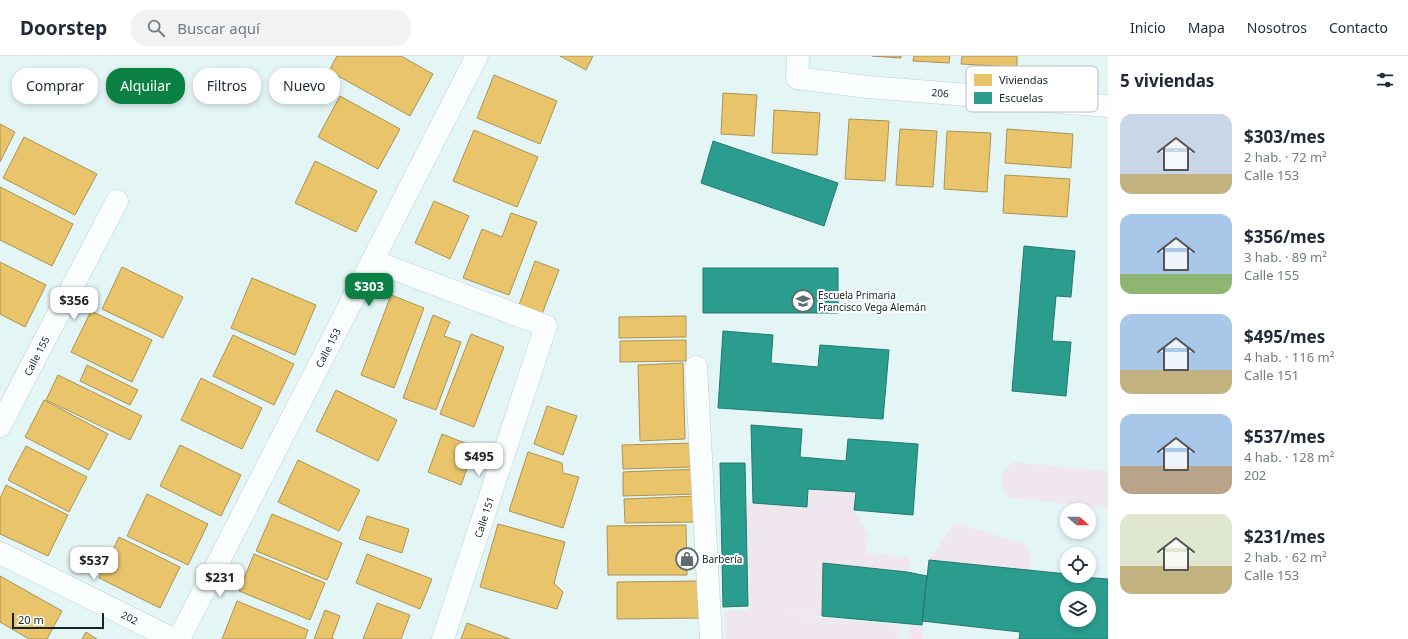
<!DOCTYPE html>
<html lang="es">
<meta charset="utf-8">
<style>
body{margin:0;font-family:"Noto Sans",sans-serif;background:#f2f2f3;color:#1f2937;height:100vh;display:flex;flex-direction:column;font-size:15px;white-space:nowrap}
*{box-sizing:border-box;margin:0}
p{font-size:13px;color:#747a83}
.icon{flex:none;width:22px;height:22px;fill:none;stroke:currentColor;stroke-width:2;stroke-linecap:round;stroke-linejoin:round}
.map{position:relative;flex:1;overflow:hidden}
.panel{display:flex;flex-direction:column;background:#fff;width:300px}
.panel>*{flex:none}
.guide{position:absolute;left:12px;top:12px;width:380px;height:36px;display:flex;gap:8px}
.needle{width:26px;rotate:110deg}
.fabs{position:absolute;left:1060px;top:447px;display:grid;gap:8px}
.fabs a{display:grid;place-items:center;width:36px;height:36px;border-radius:50%;background:#fff;box-shadow:0 2px 6px #0003;font-size:20px}
.scale{position:absolute;left:12px;bottom:10px;width:92px;box-sizing:border-box;padding-left:4px;border:2px solid #142424;border-top:0;font-size:11px;line-height:14px;white-space:nowrap;color:#142424;-webkit-text-stroke:3px #fff;paint-order:stroke}
.price{position:absolute;translate:-50% -34px;padding:0 9px;border-radius:8px;background:#fff;color:#222;font-size:13px;line-height:26px;filter:drop-shadow(0 1px 2px #0008)}
.price::after{content:'';position:absolute;left:50%;top:24px;width:12px;height:9px;margin-left:-6px;background:inherit;clip-path:polygon(0 0,100% 0,50% 100%)}
.price.selected{background:#0b8043;color:#fff}
ul{padding:0;list-style:none}
li{display:flex;align-items:center;gap:12px;height:100px;padding:0 12px}
li span{display:grid;place-items:center;flex:none;width:112px;height:80px;border-radius:12px;color:#555}
li>.icon{margin-inline-start:auto}
span .icon{width:48px;height:48px;fill:#fffc;stroke-width:1}
li b{font-size:17px}
h2{display:flex;justify-content:space-between;align-items:center;height:48px;padding:0 12px;font-size:17px}
.tag{padding:0 14px;border-radius:16px;background:#fff;box-shadow:0 2px 6px #0003;font-size:14px;line-height:36px}
.tag.selected{background:#0b8043;color:#fff}
header{display:flex;align-items:center;gap:24px;box-sizing:border-box;height:56px;padding:0 20px;background:#fff;border-bottom:1px solid #e0e1e3}
header strong{font-size:19px}
nav{display:flex;gap:22px;margin-inline-start:auto;font-size:14px}
.search{width:280px;height:36px;background:#f2f2f3;display:flex;align-items:center;gap:10px;box-sizing:border-box;padding:0 14px;border-radius:16px;color:#747a83;font-size:15px}
main{display:flex;flex:1;min-height:0}
.map>svg:first-child{display:block}
.green{fill:#f0e6ed}
.homes{fill:#e9c46a;stroke:#a99455}
.schools{fill:#2a9d8f;stroke:#23796f;fill-rule:evenodd}
.lines{fill:none;stroke-linecap:round;stroke-linejoin:round}
.minor-casing{stroke:#c1d0d1;stroke-width:23}
.minor{stroke:#fbfefe;stroke-width:22}
.labels{text-anchor:middle;stroke-width:4;stroke-linejoin:round;paint-order:stroke}
.street-label{font-size:10px;fill:#142424;stroke:#fff}
.poi-label{font-size:10px;fill:#142424;stroke:#fff;text-anchor:start}
.key{fill:#fff;stroke:#b8bdbd;stroke-width:1}
.key-label{font-size:11px;fill:#142424}
</style>
<header>
<strong>Doorstep</strong>
<div class="search"><svg class="icon" aria-label="search" viewBox="0 0 24 24"><circle cx="10" cy="10" r="6"/><path d="M15 15l6 6"/></svg>Buscar aquí</div>
<nav><a>Inicio</a><a>Mapa</a><a>Nosotros</a><a>Contacto</a></nav>
</header>
<main>
<div class="map">
<svg width="1108" height="583" viewBox="0 0 1108 583">
<rect width="100%" height="100%" fill="#e4f5f6"/>
<path class="green" d="M1014 406 1108 415V452L1011 442 1002 434C1000 421 1003 414 1014 406Z
M808 433 856 436 854 454 868 478 866 497 910 501 908 517 823 507 822 560 779 558 901 569 899 583H726L724 555H750L746 447 807 451Z
M955 466 1029 490 1031 515 929 504Z
M910 569 924 571 923 583H909Z"/>
<path class="homes" d="M337 0H401L433 18 410 60 329 15Z
M560 0H593L586 14Z
M872 0H901V2Z
M914 0H950L949 7 913 5Z
M962 0H1017V11L961 8Z
M494 19 557 45 540 88 477 62Z
M723 37 757 39 754 80 721 78Z
M340 40 400 73 378 113 318 81Z
M774 54 820 57 817 99 772 97Z
M849 63 889 65 885 125 845 123Z
M0 68 15 76 0 106Z
M900 73 937 75 933 131 896 129Z
M1007 73 1073 78 1071 112 1005 107Z
M474 74 538 101 517 151 453 125Z
M947 75 991 77 987 136 944 133Z
M24 81 97 118 75 159 3 122Z
M315 105 377 135 356 176 295 147Z
M1005 119 1070 123 1067 161 1003 157Z
M0 131 73 168 52 210 0 184Z
M434 145 469 160 450 203 415 187Z
M511 157 537 166 509 239 463 222 482 173 502 181Z
M535 205 559 214 542 258 519 249Z
M0 206 46 229 25 271 0 258Z
M122 211 183 241 163 282 102 253Z
M252 222 316 249 295 299 231 272Z
M391 239 424 252 394 332 361 319Z
M91 255 152 284 132 326 71 296Z
M433 259 450 266 444 280 461 286 436 354 403 342Z
M686 260V281L619 282V261Z
M471 278 504 291 474 371 440 358Z
M233 279 294 308 274 349 213 320Z
M686 284V305L620 306V285Z
M683 307 685 383 640 385 638 309Z
M87 309 138 334 130 349 80 325Z
M58 319 142 360 130 384 46 344Z
M201 322 262 352 242 393 181 364Z
M336 334 397 364 378 405 316 375Z
M44 344 108 378 89 414 25 381Z
M547 350 577 360 563 399 534 388Z
M442 378 475 391 461 429 428 416Z
M695 387V411L623 413 622 389Z
M180 389 241 419 221 460 160 430Z
M26 390 87 421 69 456 8 424Z
M528 396 562 407 563 417 579 421 563 472 509 455Z
M298 404 360 434 339 475 278 446Z
M696 413V438L623 440V416Z
M6 429 68 459 48 500 0 478V443Z
M147 438 208 468 188 509 127 480Z
M697 440 698 466 625 467 624 443Z
M272 458 342 487 327 524 256 495Z
M367 460 409 473 402 497 359 483Z
M498 468 565 486 554 527 563 536 557 553 480 531Z
M686 469 687 519H608L607 470Z
M119 481 180 511 160 552 99 522Z
M254 498 325 527 310 564 239 535Z
M367 498 432 523 420 553 356 527Z
M0 520 62 555 47 583H29L0 566Z
M699 525V562L617 563V526Z
M237 545 308 574 305 583H222Z
M377 547 410 559 401 583H363Z
M325 554 340 560 332 582 334 583H314Z
M467 567 510 583H461Z
M86 576 97 583H82Z"/>
<path class="schools" d="M713 85 838 127 824 170 701 127Z
M1024 190 1075 195 1071 241 1056 240 1052 285 1071 286 1066 340 1012 335Z
M703 212H838V257H703Z
M723 275 773 279 771 307 818 311 820 289 889 294 883 363 718 352Z
M751 369 802 373 800 401 846 405 848 383 918 388 913 459 854 454 856 436 808 433 807 451 753 447Z
M720 407H745L748 550 723 551Z
M929 504 1067 518V520L1108 523V583H1019L1020 576 922 565ZM1067 542H1089V564H1067Z
M823 507 907 516 927 520 922 569 822 560Z"/>
<g class="lines">
<g class="minor-casing">
<g id="minor">
<path id="s1" d="M798 0 797 22 867 31 1108 50"/>
<path d="M373 205 546 270 443 583"/>
<path d="M696 311 711 583"/>
<path id="s2" d="M0 370 117 145"/>
<path id="s3" d="M0 497 173 583"/>
<path id="s4" d="M179 583 477 0"/>
</g>
</g>
<use href="#minor" class="minor"/>
</g>
<defs>
<g id="school-ring" transform="scale(1.15)"><circle r="9.5" fill="#fff" stroke="#5d6d6e" stroke-width="1.5"/><path d="M0-5L7-2L0 1L-7-2ZM-4 1L0 2.5L4 1V4Q0 6-4 4Z" fill="#5d6d6e"/></g>
<g id="shop-ring" transform="scale(1.15)"><circle r="9.5" fill="#fff" stroke="#5d6d6e" stroke-width="1.5"/><path d="M-5-2.5h2.3a2.7 3.5 0 0 1 5.4 0H5L5.5 6h-11ZM-1.5-2.5h3a1.5 2.3 0 0 0-3 0Z" fill="#5d6d6e"/></g>
</defs>
<g fill-rule="evenodd">
<use href="#school-ring" x="803" y="245"/>
<use href="#shop-ring" x="687" y="503"/>
</g>
<g class="labels">
<g class="street-label">
<text dy="4" stroke="none"><textPath href="#s1" startOffset="166">206</textPath></text>
<text dy="4" stroke="none"><textPath href="#s4" startOffset="327">Calle 153</textPath></text>
<text dy="4" stroke="none"><textPath href="#s2" startOffset="79">Calle 155</textPath></text>
<text transform="translate(484 461) rotate(-72)" y="4">Calle 151</text>
<text dy="4" stroke="none"><textPath href="#s3" startOffset="145">202</textPath></text>
</g>
<g class="poi-label">
<text x="818" y="243">Escuela Primaria<tspan x="818" dy="12">Francisco Vega Alemán</tspan></text>
<text x="702" y="507">Barbería</text>
</g>
</g>
<rect x="966" y="10" width="132" height="46" rx="6" class="key"/>
<rect x="974" y="18" width="18" height="12" fill="#e9c46a"/>
<rect x="974" y="36" width="18" height="12" fill="#2a9d8f"/>
<g class="key-label">
<text x="999" y="28">Viviendas</text>
<text x="999" y="46">Escuelas</text>
</g>
</svg>
<div class="fabs">
<a><svg class="needle" viewBox="-14 -14 28 28"><path d="M0-13l5 13h-10z" fill="#e53935"/><path d="M0 13l5-13h-10z" fill="#747a83"/></svg></a>
<a><svg class="icon" aria-label="locate" viewBox="0 0 24 24"><circle cx="12" cy="12" r="6"/><path d="M12 2v4M12 18v4M2 12h4M18 12h4"/></svg></a>
<a><svg class="icon" aria-label="layers" viewBox="0 0 24 24"><path d="M12 4l9 5-9 5-9-5zM3 14l9 5 9-5"/></svg></a>
</div>
<div class="scale">20 m</div>
<b class="price selected" style="left:369px;top:251px">$303</b>
<b class="price" style="left:74px;top:265px">$356</b>
<b class="price" style="left:479px;top:421px">$495</b>
<b class="price" style="left:94px;top:525px">$537</b>
<b class="price" style="left:220px;top:542px">$231</b>
<div class="guide">
<a class="tag">Comprar</a>
<a class="tag selected">Alquilar</a>
<a class="tag">Filtros</a>
<a class="tag">Nuevo</a>
</div>
</div>
<section class="panel">
<h2>5 viviendas<svg class="icon" aria-label="filters" viewBox="0 0 24 24"><path d="M4 7h16M4 17h16"/><circle cx="9" cy="7" r="2"/><circle cx="15" cy="17" r="2"/></svg></h2>
<ul>
<li><span style="background:linear-gradient(#c9d6e8 75%,#c2b280 0)"><svg class="icon" aria-label="home" viewBox="0 0 24 24"><path d="M3 11l9-7 9 7M6 9v11h12V9"/></svg></span><div><b>$303/mes</b><p>2 hab. · 72 m²</p><p>Calle 153</p></div></li>
<li><span style="background:linear-gradient(#a9c7e8 75%,#8fb573 0)"><svg class="icon" aria-label="home" viewBox="0 0 24 24"><path d="M3 11l9-7 9 7M6 9v11h12V9"/></svg></span><div><b>$356/mes</b><p>3 hab. · 89 m²</p><p>Calle 155</p></div></li>
<li><span style="background:linear-gradient(#a9c7e8 70%,#c2b280 0)"><svg class="icon" aria-label="home" viewBox="0 0 24 24"><path d="M3 11l9-7 9 7M6 9v11h12V9"/></svg></span><div><b>$495/mes</b><p>4 hab. · 116 m²</p><p>Calle 151</p></div></li>
<li><span style="background:linear-gradient(#a9c7e8 65%,#b9a48a 0)"><svg class="icon" aria-label="home" viewBox="0 0 24 24"><path d="M3 11l9-7 9 7M6 9v11h12V9"/></svg></span><div><b>$537/mes</b><p>4 hab. · 128 m²</p><p>202</p></div></li>
<li><span style="background:linear-gradient(#dfe7d0 65%,#c2b280 0)"><svg class="icon" aria-label="home" viewBox="0 0 24 24"><path d="M3 11l9-7 9 7M6 9v11h12V9"/></svg></span><div><b>$231/mes</b><p>2 hab. · 62 m²</p><p>Calle 153</p></div></li>
</ul>
</section>
</main>
